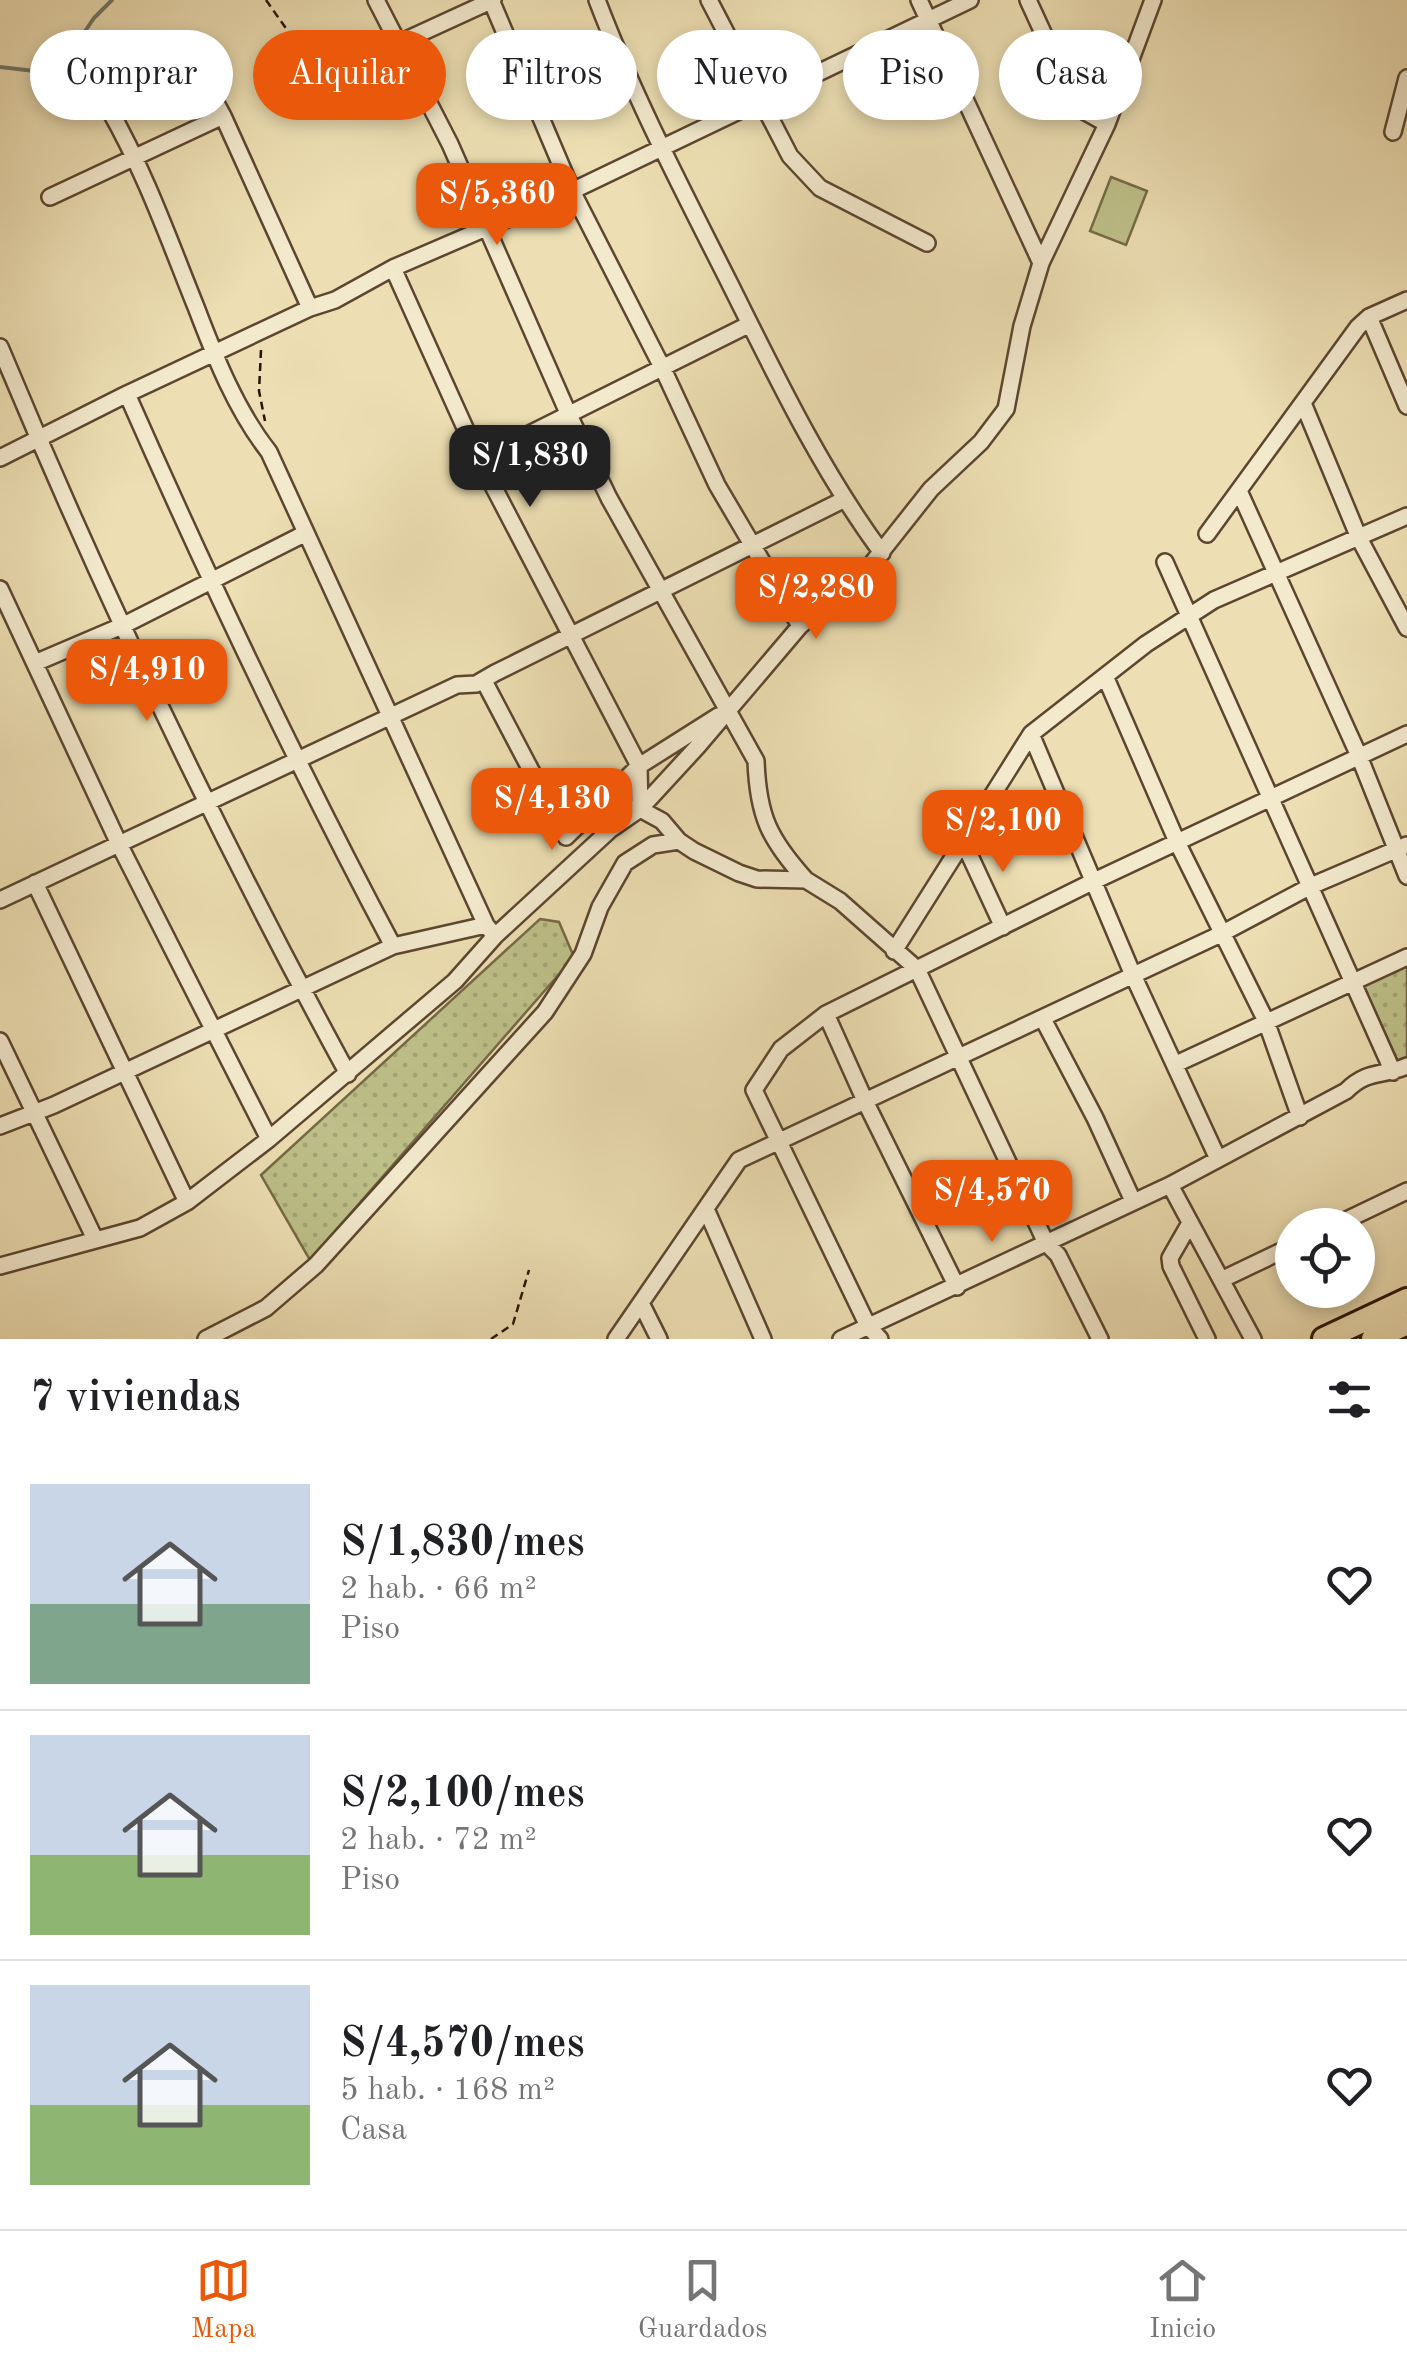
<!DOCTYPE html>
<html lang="es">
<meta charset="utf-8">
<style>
body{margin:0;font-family:"Old Standard TT",serif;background:#f2f2f2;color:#202124;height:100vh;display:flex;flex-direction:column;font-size:38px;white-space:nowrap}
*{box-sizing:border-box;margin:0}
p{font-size:32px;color:#757577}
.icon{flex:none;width:55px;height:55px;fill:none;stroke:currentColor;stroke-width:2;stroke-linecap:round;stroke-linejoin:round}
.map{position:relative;height:1339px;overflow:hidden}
.details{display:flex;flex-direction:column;background:#fff;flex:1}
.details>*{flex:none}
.top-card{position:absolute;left:30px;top:30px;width:1348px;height:90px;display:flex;gap:20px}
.tools{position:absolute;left:1275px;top:1208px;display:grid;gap:20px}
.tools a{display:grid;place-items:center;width:100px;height:100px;border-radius:50%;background:#fff;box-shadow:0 5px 15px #0003;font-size:50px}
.price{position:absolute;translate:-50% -85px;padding:0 22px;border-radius:20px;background:#ea580c;color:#fff;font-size:32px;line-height:65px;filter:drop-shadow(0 2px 5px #0008)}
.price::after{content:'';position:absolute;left:50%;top:60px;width:30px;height:22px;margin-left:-15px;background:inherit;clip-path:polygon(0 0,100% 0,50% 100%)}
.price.current{background:#222;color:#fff}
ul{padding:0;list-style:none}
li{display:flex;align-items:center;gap:30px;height:250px;padding:0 30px}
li+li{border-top:2px solid #e0e0e0}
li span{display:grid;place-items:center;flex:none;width:280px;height:200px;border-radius:0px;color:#555}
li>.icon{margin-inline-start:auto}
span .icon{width:120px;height:120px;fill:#fffc;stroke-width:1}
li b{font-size:42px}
h2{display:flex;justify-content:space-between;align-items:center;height:120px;padding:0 30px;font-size:42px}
.tag{padding:0 35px;border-radius:45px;background:#fff;box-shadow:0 5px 15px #0003;font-size:35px;line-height:90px}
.tag.current{background:#ea580c;color:#fff}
.tab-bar{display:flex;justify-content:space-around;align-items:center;height:140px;border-top:2px solid #e0e0e0;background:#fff;font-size:28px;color:#757577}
.tab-bar a{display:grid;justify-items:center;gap:5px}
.tab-bar .current{color:#ea580c}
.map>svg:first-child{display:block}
.green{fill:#bec089;stroke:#746a46;stroke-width:2.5}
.park{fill:url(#park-dots);stroke:#746a46;stroke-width:2.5}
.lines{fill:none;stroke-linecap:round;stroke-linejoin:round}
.stream{stroke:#6d7968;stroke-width:4}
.street-casing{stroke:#5c4630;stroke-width:20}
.primary-casing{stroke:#2b1304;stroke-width:28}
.path{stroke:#2b1304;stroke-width:2.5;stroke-dasharray:8 5;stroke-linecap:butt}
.street{stroke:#f3eace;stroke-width:15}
.primary{stroke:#eddfb3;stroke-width:22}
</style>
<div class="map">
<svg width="1407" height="1339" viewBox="0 0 1407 1339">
<defs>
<pattern id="park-dots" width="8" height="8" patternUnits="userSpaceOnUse" patternTransform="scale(2.5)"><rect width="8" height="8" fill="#bec089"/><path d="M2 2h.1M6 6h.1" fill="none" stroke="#a3a475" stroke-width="1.8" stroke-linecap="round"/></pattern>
</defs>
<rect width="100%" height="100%" fill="#eddfb3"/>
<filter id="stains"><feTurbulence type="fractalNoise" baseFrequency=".002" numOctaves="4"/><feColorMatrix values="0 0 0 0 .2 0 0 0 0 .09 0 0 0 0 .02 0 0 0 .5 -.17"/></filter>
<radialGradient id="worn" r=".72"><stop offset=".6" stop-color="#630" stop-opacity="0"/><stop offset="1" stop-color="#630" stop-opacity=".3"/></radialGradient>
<path class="green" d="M1111 177 1147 191 1126 245 1090 231Z"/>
<path class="park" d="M540 919 559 922 574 957 310 1260 261 1175Z
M1407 965V1060L1399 1064 1363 985Z"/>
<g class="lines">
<path class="stream" d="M0 67 43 72 60 68 94 18 112 0"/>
<g class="street-casing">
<path id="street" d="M376 0 450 144 568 413 609 498 756 761C758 816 769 839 806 880
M491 0 572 191 663 369 717 485 800 626
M597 0C634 97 682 189 729 282 775 374 820 469 882 553
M709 0 790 156 820 188 927 243
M919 0 1041 263
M1028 0 1073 98 1082 110 1107 124
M196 66 223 116 310 308
M323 78 493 0
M109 109C145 172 169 240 196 307 215 357 236 410 269 452L486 925 495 936
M1393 132 1407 78
M50 197 223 116
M393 268 479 459 639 766 640 809
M1369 317 1407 406
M0 347C102 592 221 841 348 1074
M127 394C209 580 297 766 393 946
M1303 403 1359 538 1407 628
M0 458 127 394 310 308 335 300 393 268 572 191 970 0
M479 459 750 324
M1240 493 1359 756 1407 876
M1207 534 1358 327 1369 317 1407 300
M1165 562 1393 1072
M0 589 120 846 269 1139
M35 663 124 625 306 533
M1105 676 1178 844 1266 1021 1300 1117
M484 681 566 837 639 766 718 716
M1031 734 1133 975 1218 1159
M598 808 640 809 662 821 679 841 694 851 739 873 757 879 806 880 840 901 917 969 1046 1243 1058 1255 1100 1339
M963 841 1003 927
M35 883 187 1202
M0 900 457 685 476 684 495 673 843 500
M894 951 1031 734 1146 644 1214 600 1407 516
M826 1014 866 1103 957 1287
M1043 1019 1095 1118 1133 1201
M0 1041 95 1239
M1176 1064 1407 957
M0 1126 54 1105 393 946 486 925
M1170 1185 1253 1339
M706 1209 763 1339
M1190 1223 1170 1258 1171 1266 1207 1339
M1336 1225 1407 1191
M0 1266 140 1228 187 1202 269 1139 455 981 495 936 611 829 640 809 698 746 800 626 870 566 931 489 981 442 1006 409 1022 326 1041 263 1107 124 1153 0
M1221 1280 1292 1246
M641 1303 659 1339
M206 1339 266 1308 316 1265 545 1012 583 954 600 907 625 863 653 845 679 841
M616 1339 739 1160 1221 934 1311 886 1407 845
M841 1339 1170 1185 1346 1091C1368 1069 1382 1077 1407 1066
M880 1339 868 1326 754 1090 781 1049 826 1014 1092 882 1407 734"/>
</g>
<g class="primary-casing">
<path id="primary" d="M1324 1339 1407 1300
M1373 1339 1407 1323"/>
</g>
<path class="path" d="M266 0 314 68
M261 350 259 391 265 421
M491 1339 513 1324 529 1270"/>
<use href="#street" class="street"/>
<use href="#primary" class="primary"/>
</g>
<rect width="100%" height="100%" filter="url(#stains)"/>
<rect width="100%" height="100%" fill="url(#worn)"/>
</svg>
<div class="tools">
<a><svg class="icon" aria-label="locate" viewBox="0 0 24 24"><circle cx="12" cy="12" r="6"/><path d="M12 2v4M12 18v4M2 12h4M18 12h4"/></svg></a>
</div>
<b class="price" style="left:497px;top:248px">S/5,360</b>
<b class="price current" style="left:530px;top:510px">S/1,830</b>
<b class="price" style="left:816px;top:642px">S/2,280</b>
<b class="price" style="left:147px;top:724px">S/4,910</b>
<b class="price" style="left:552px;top:853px">S/4,130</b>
<b class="price" style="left:1003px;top:875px">S/2,100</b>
<b class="price" style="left:992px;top:1245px">S/4,570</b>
<div class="top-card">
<a class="tag">Comprar</a>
<a class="tag current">Alquilar</a>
<a class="tag">Filtros</a>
<a class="tag">Nuevo</a>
<a class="tag">Piso</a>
<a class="tag">Casa</a>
</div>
</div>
<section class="details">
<h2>7 viviendas<svg class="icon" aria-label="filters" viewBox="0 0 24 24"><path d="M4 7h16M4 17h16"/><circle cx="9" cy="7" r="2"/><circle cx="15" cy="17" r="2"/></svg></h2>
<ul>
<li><span style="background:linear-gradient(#c9d6e8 60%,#7fa58c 0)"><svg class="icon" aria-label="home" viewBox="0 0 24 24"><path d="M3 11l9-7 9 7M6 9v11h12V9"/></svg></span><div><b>S/1,830/mes</b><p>2 hab. · 66 m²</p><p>Piso</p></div><svg class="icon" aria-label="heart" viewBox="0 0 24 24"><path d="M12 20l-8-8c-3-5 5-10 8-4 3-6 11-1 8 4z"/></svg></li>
<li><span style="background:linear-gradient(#c9d6e8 60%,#8fb573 0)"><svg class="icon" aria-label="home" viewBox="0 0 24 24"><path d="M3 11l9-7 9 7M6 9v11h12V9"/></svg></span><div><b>S/2,100/mes</b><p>2 hab. · 72 m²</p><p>Piso</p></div><svg class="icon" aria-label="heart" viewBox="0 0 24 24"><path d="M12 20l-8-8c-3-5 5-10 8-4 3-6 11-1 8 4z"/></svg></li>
<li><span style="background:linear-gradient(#c9d6e8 60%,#8fb573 0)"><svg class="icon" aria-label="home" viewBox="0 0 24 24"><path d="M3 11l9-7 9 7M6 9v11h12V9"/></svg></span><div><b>S/4,570/mes</b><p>5 hab. · 168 m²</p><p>Casa</p></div><svg class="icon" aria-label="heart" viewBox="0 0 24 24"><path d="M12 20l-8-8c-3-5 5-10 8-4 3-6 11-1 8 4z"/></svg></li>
</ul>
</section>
<nav class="tab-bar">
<a class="current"><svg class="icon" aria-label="map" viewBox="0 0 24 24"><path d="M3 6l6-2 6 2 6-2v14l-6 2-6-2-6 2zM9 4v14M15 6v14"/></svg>Mapa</a>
<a><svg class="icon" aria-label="saved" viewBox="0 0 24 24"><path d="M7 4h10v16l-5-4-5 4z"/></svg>Guardados</a>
<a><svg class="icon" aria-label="home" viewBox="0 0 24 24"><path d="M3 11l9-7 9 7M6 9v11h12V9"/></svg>Inicio</a>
</nav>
